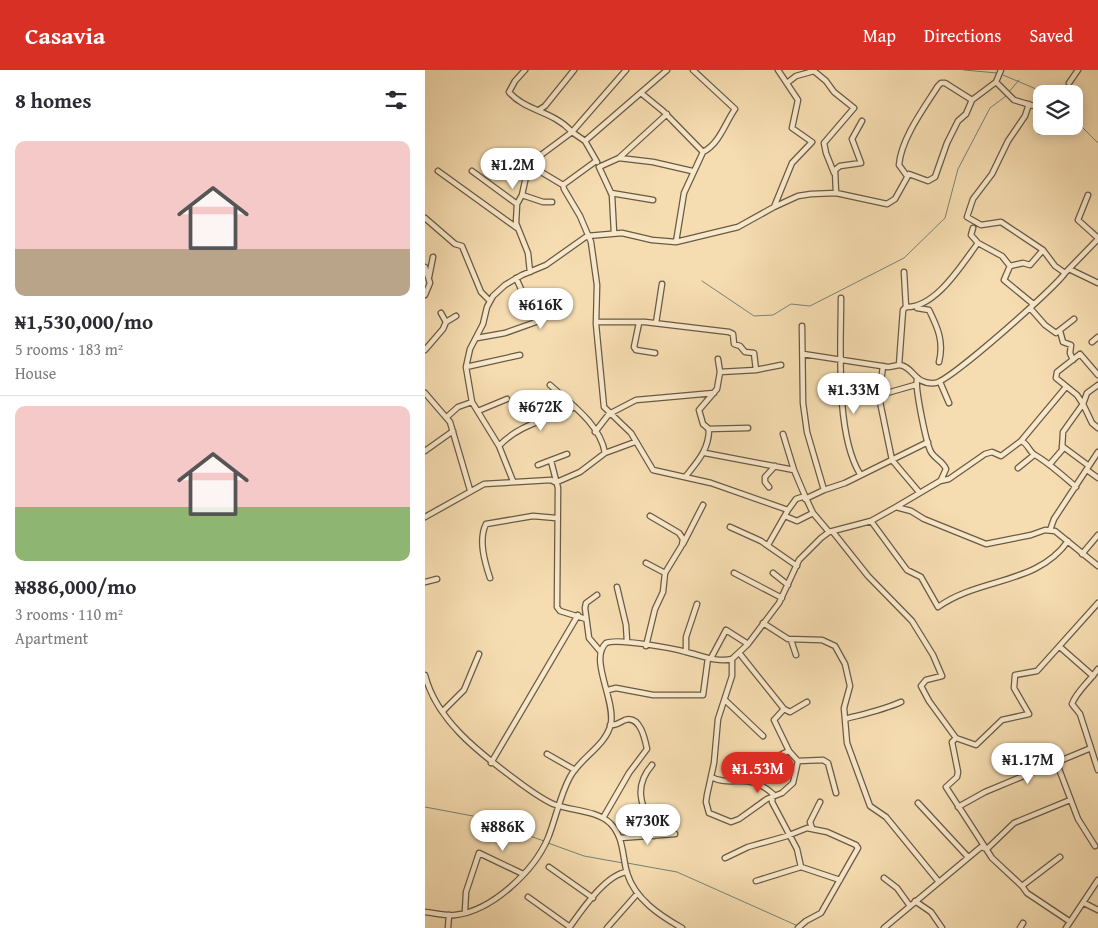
<!DOCTYPE html>
<meta charset="utf-8">
<style>
body{margin:0;font-family:"Gentium Book Plus",serif;background:#f2f2f3;color:#2b2b33;height:100vh;display:flex;flex-direction:column;font-size:19px;white-space:nowrap}
*{box-sizing:border-box;margin:0}
p{font-size:16px;color:#7c7c81}
.icon{flex:none;width:28px;height:28px;fill:none;stroke:currentColor;stroke-width:2;stroke-linecap:round;stroke-linejoin:round}
.map{position:relative;flex:1;overflow:hidden}
.side{display:flex;flex-direction:column;background:#fff;width:425px}
.side>*{flex:none}
.fabs{position:absolute;left:608px;top:15px;display:grid;gap:10px}
.fabs a{display:grid;place-items:center;width:50px;height:50px;border-radius:10px;background:#fff;box-shadow:0 2px 12px #0003;font-size:25px}
.price{position:absolute;translate:-50% -42px;padding:0 11px;border-radius:18px;background:#fff;color:#222;font-size:16px;line-height:32px;filter:drop-shadow(0 1px 2px #0008)}
.price::after{content:'';position:absolute;left:50%;top:30px;width:15px;height:11px;margin-left:-8px;background:inherit;clip-path:polygon(0 0,100% 0,50% 100%)}
.price.on{background:#d93025;color:#fff}
ul{padding:0;list-style:none}
li{display:grid;align-content:center;gap:10px;height:265px;padding:0 15px}
li+li{border-top:1px solid #e1e1e2}
li span{display:grid;place-items:center;height:155px;border-radius:10px;color:#555}
li>.icon{margin-inline-start:auto}
span .icon{width:90px;height:90px;fill:#fffc;stroke-width:1}
li b{font-size:21px}
h2{display:flex;justify-content:space-between;align-items:center;height:60px;padding:0 15px;font-size:21px}
header{display:flex;align-items:center;gap:30px;box-sizing:border-box;height:70px;padding:0 25px;background:#d93025;color:#fff}
header strong{font-size:24px}
nav{display:flex;gap:28px;margin-inline-start:auto;font-size:18px}
main{display:flex;flex:1;min-height:0}
.map>svg:first-child{display:block}
.lines{fill:none;stroke-linecap:round;stroke-linejoin:round}
.stream{stroke:#768378;stroke-width:1}
.minor-casing{stroke:#695a44;stroke-width:7}
.minor{stroke:#f9e9cc;stroke-width:4.5}
</style>
<header>
<strong>Casavia</strong>
<nav><a>Map</a><a>Directions</a><a>Saved</a></nav>
</header>
<main>
<section class="side">
<h2>8 homes<svg class="icon" aria-label="filters" viewBox="0 0 24 24"><path d="M4 7h16M4 17h16"/><circle cx="9" cy="7" r="2"/><circle cx="15" cy="17" r="2"/></svg></h2>
<ul>
<li><span style="background:linear-gradient(#f6c9c9 70%,#b9a48a 0)"><svg class="icon" aria-label="home" viewBox="0 0 24 24"><path d="M3 11l9-7 9 7M6 9v11h12V9"/></svg></span><div><b>₦1,530,000/mo</b><p>5 rooms · 183 m²</p><p>House</p></div></li>
<li><span style="background:linear-gradient(#f6c9c9 65%,#8fb573 0)"><svg class="icon" aria-label="home" viewBox="0 0 24 24"><path d="M3 11l9-7 9 7M6 9v11h12V9"/></svg></span><div><b>₦886,000/mo</b><p>3 rooms · 110 m²</p><p>Apartment</p></div></li>
</ul>
</section>
<div class="map">
<svg width="673" height="858" viewBox="0 0 673 858">
<rect width="100%" height="100%" fill="#f6ddb1"/>
<filter id="stains"><feTurbulence type="fractalNoise" baseFrequency=".004" numOctaves="4"/><feColorMatrix values="0 0 0 0 .2 0 0 0 0 .09 0 0 0 0 .02 0 0 0 .5 -.17"/></filter>
<radialGradient id="worn" r=".72"><stop offset=".6" stop-color="#630" stop-opacity="0"/><stop offset="1" stop-color="#630" stop-opacity=".3"/></radialGradient>
<g class="lines">
<path class="stream" d="M539 0 572 3
M578 5 623 24
M583 23 594 10
M649 49 673 73
M277 211 329 246 348 245 366 234 385 236 479 188 520 148 533 99 565 38 581 26
M0 737 48 746 119 771
M123 773 159 786 198 793
M202 793 252 802 373 856"/>
<g class="minor-casing">
<path id="minor" d="M100 0 90 11 84 22C100 41 128 41 146 61
M268 0 310 39C300 53 295 73 278 82
M571 12 589 30 616 38
M362 13 371 6 389 1 401 11 409 22 429 38 399 73 401 83 409 103
M644 13 653 0
M216 23 238 41 278 82 259 123 251 172
M604 34 600 46 583 71 567 104 548 129 542 147 556 155 576 152 618 180
M114 40 120 36 149 0
M615 61 620 56
M147 62 160 71 172 92
M160 71 242 0
M194 88 242 44
M171 91 138 115 139 119 155 146 166 172 172 215 171 254 179 337 206 363 228 400 286 413 363 440 371 429 380 426 388 443 404 462
M106 96 138 115
M13 101 92 158
M47 101 92 134
M482 106 474 95C476 69 499 38 513 16L516 13H520L547 30
M186 123 228 130
M411 123 410 100 415 96 436 93 427 69 437 51
M97 125 118 132H127
M663 125 653 150 673 168
M349 137 367 93 387 72 367 58 373 30 353 0
M0 148 30 174 37 176 56 222 65 231
M189 163 187 125 174 97 194 88 228 92 267 101
M585 196 579 210 607 233V236
M0 197 5 213 0 225
M644 199 673 213
M105 202 103 183 91 153 92 134 97 125 102 102 116 85 147 62 201 0
M479 202 481 237
M640 203 673 169
M4 207 8 187
M416 228C416 276 410 363 435 404
M492 238 504 240C513 258 519 272 514 292
M605 238 620 255 631 263 649 249
M21 252 31 246
M172 252H220L304 262 308 264 309 274 315 276 320 282 329 283 331 300
M214 253 209 277 211 280 230 283
M231 253 237 214
M377 256 378 333 382 362 399 420 380 429
M635 261 638 272 646 275 645 283 648 290
M52 268 80 263 111 252 91 208
M667 272 673 267
M0 280 18 259 21 252 16 243
M378 284 463 297C466 297 472 295 475 295 489 297 489 315 510 313 524 312 630 218 640 203L630 196 618 180 605 195 598 193 585 196 577 186 553 173 546 165 548 158
M474 295 478 240 481 237C511 238 537 194 553 173
M458 296 454 327 467 390 494 422
M41 297 95 285
M295 302 331 300 356 295
M492 309C490 318 501 373 506 382 510 389 518 391 521 399L516 410
M515 312 524 333
M125 315C146 334 175 354 180 383
M673 315 662 323 658 334 667 353 673 358
M641 317 596 371C603 373 604 382 610 385 624 393 637 405 651 417
M0 323 25 352 45 420
M416 327 455 325 490 315
M53 341 82 329
M23 346 33 337 47 332
M283 359 323 358
M170 362 184 344 211 330 289 323
M358 364 369 400
M74 376C94 354 123 350 150 337
M637 376 664 396
M0 381 28 361
M280 383 369 400 380 426
M126 391 133 418 132 537 135 541 161 549
M625 394 637 380 638 362 658 334 652 325 631 308 632 302 655 284 673 305
M113 395 142 384
M593 398 609 385
M662 400 673 408
M261 406C273 391 284 379 284 359L278 354 274 340 292 319 295 302 293 289
M88 411 74 376 47 332 41 297 45 279 58 254 62 237 68 226 80 215 97 205 121 195 162 166 197 163 227 170 251 172 313 157 349 137 373 126 386 124 411 123 462 134 470 129 484 104 503 111 510 107 522 73 533 51 541 44 547 30 571 12 576 0
M132 412 155 402 180 383 210 372
M344 417 340 412V407L350 396
M399 420 420 413 503 372
M471 437 515 411 524 409 560 384 567 382 576 386 596 371
M360 446 372 451 388 443
M0 447 59 414 126 410 132 413
M446 451 482 500 496 507 513 537C555 507 612 515 643 471
M305 457 336 471 372 496
M625 460 629 449 673 382
M408 462 443 506 487 551 508 585 517 606 501 610 496 616 504 631 531 668
M258 474 278 435
M343 475 363 440
M657 484 673 465
M221 493 240 503
M309 503 357 528
M348 503 363 515
M65 508C60 493 53 470 61 454L108 446 131 448
M0 512 12 509
M192 517 201 555 202 571
M172 525 161 533 160 538 164 568 175 581
M338 553 363 569 397 570 410 576 420 594 425 616 419 638 422 673 445 736 461 747 514 812
M366 570 371 585
M221 576 230 539 238 522 240 503 257 475 258 469 254 463 225 446
M635 577 668 606
M261 582V567L272 534
M315 584 359 639 349 650 364 681 373 691 398 690 403 693 411 723
M286 588 301 560 323 574
M307 589V606L293 649 289 693 282 725 281 732 284 743 306 752 314 749 342 729 357 723 368 713 373 691
M673 599C665 611 651 622 647 634L655 644 673 700
M0 605C11 649 52 681 87 707 100 717 113 727 128 734 146 741 171 740 185 753 199 767 197 785 202 803 210 829 234 845 257 858
M183 620 191 618 228 625H278L283 588
M300 630 338 666
M359 639 365 642 382 632
M18 641 39 620 54 584
M420 649C439 644 458 640 476 632
M122 684 150 700
M631 691 653 749 670 776
M66 693 153 545
M227 695C206 719 219 739 229 766
M286 707C307 718 323 701 348 724L347 732 372 779 376 797 415 810
M331 713C335 698 350 686 364 681
M493 733 543 787
M533 737 560 722 666 678
M178 748 204 703 222 679C220 669 215 645 200 650 195 652 191 656 185 655
M387 758 385 752 395 732
M195 768 250 764
M635 787 597 816 567 788 521 717 532 707 533 702 527 672 531 668 551 675 577 650 604 644 589 618 590 605 612 601 673 533
M300 788 323 777 362 766 382 758 402 762 431 775 433 778 396 843 381 851 373 858
M124 797 168 828
M459 808 472 818 485 836
M331 811 376 797
M597 816 602 823 644 851
M103 827 145 857
M490 831 506 842 517 858
M659 833 673 840
M40 841 41 822 54 783 98 804
M0 842C10 843 21 846 30 845 67 841 109 801 123 768 131 748 135 725 145 707 155 688 182 675 186 653 190 629 164 589 181 573 192 568 247 578 261 582 275 585 292 593 307 589L323 574 354 533 374 490 396 468 404 462 446 451 471 437 486 441 499 449 561 474 606 465 620 460 630 461 673 496
M23 858 24 845
M144 858C156 841 181 804 202 802
M182 858 212 824
M459 858 556 777 562 779 589 753 645 730
M595 858 598 853
M641 858 673 810"/>
</g>
<use href="#minor" class="minor"/>
</g>
<rect width="100%" height="100%" filter="url(#stains)"/>
<rect width="100%" height="100%" fill="url(#worn)"/>
</svg>
<div class="fabs">
<a><svg class="icon" aria-label="layers" viewBox="0 0 24 24"><path d="M12 4l9 5-9 5-9-5zM3 14l9 5 9-5"/></svg></a>
</div>
<b class="price" style="left:88px;top:120px">₦1.2M</b>
<b class="price" style="left:116px;top:260px">₦616K</b>
<b class="price" style="left:429px;top:345px">₦1.33M</b>
<b class="price" style="left:116px;top:362px">₦672K</b>
<b class="price" style="left:603px;top:715px">₦1.17M</b>
<b class="price on" style="left:333px;top:724px">₦1.53M</b>
<b class="price" style="left:223px;top:776px">₦730K</b>
<b class="price" style="left:78px;top:782px">₦886K</b>
</div>
</main>
